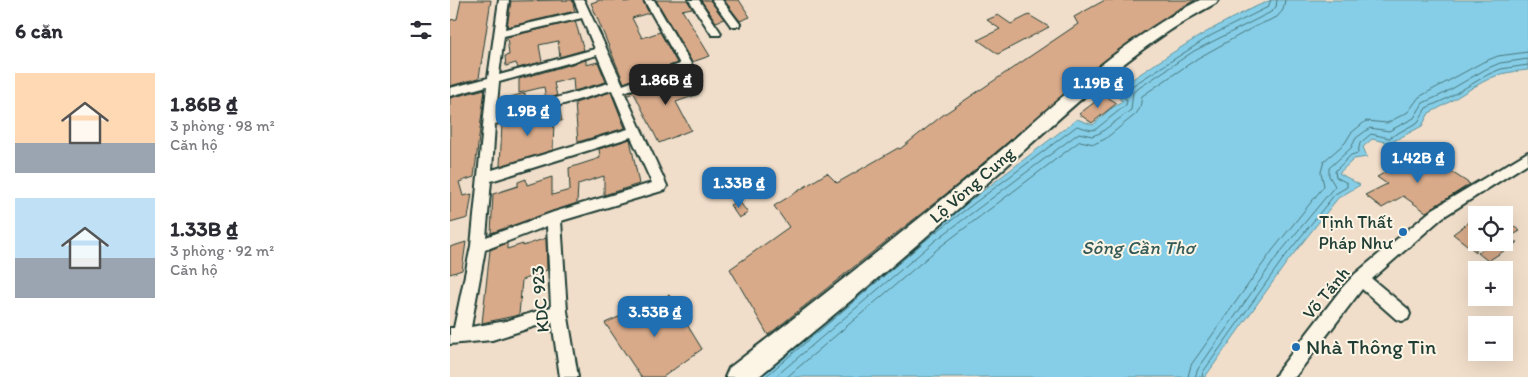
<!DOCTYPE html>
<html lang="vi">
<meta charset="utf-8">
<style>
body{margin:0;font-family:Itim,sans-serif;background:#f7f7f7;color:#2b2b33;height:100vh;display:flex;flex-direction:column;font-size:19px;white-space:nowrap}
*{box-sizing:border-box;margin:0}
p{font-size:16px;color:#7c7c81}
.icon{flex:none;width:28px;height:28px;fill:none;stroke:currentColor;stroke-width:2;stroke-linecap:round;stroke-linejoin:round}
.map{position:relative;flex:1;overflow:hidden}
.details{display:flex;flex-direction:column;background:#fff;width:450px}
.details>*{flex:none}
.tools{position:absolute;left:1018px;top:206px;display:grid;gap:10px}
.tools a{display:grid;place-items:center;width:45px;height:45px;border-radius:0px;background:#fff;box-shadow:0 5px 20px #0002;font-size:25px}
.price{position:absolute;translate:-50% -42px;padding:0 11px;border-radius:10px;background:#1f6fb2;color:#fff;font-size:16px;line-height:32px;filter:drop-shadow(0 1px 2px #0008)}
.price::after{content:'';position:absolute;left:50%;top:30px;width:15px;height:11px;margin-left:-8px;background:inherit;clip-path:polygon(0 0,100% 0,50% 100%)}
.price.current{background:#222;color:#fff}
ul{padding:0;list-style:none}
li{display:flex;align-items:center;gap:15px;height:125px;padding:0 15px}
li span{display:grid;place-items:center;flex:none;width:140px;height:100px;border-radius:0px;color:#555}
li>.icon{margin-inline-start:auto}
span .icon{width:60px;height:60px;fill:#fffc;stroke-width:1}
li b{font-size:21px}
h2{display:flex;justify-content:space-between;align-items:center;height:60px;padding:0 15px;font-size:21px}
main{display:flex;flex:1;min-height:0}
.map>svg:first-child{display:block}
.water{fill:#86cee7;stroke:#5d949f}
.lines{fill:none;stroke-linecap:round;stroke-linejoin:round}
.shore{stroke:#48777c;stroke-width:1}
.building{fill:#d8aa8a;stroke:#1f3d34}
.minor-casing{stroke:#1f3d34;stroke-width:4}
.secondary-casing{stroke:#1f3d34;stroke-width:4}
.minor{fill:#fcf5e5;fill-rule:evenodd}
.secondary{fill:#fcf5e5;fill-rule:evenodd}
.poi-dot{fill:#1f6fb2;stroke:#fcf5e5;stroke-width:2}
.labels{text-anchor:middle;stroke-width:4;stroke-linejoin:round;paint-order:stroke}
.street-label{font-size:18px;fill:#1f3d34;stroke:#fcf5e5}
.poi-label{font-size:18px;fill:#1f3d34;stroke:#fcf5e5;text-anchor:end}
.water-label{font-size:19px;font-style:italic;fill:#345a58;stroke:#fcf5e5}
.near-poi-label{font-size:21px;fill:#1f3d34;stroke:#fcf5e5;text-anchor:start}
</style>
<main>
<section class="details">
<h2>6 căn<svg class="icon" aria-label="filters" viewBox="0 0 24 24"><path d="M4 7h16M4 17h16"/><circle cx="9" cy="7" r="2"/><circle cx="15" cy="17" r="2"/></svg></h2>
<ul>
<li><span style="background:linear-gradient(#ffd9b3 70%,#9aa5b1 0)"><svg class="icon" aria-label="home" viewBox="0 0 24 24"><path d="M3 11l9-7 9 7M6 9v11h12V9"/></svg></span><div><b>1.86B ₫</b><p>3 phòng · 98 m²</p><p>Căn hộ</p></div></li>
<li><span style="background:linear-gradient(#bfe0f5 60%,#9aa5b1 0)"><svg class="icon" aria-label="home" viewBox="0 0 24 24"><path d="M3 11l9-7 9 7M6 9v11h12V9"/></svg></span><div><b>1.33B ₫</b><p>3 phòng · 92 m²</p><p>Căn hộ</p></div></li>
</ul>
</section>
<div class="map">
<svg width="1078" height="377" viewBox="0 0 1078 377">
<rect width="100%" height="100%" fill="#f1deca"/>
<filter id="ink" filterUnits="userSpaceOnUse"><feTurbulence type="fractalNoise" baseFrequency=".02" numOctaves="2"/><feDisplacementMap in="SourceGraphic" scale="10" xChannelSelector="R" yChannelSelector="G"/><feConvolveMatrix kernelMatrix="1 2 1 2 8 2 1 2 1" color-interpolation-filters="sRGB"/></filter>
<g filter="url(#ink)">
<path class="water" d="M821 0H1078V70C1069 71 1059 72 1051 74 1025 83 1003 102 979 113L972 126 940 143 922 139 913 147 917 157 904 159 889 173 910 185 888 198 837 262 755 377H308L479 232 627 119 643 125 659 110 672 102 665 91C715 57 765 23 821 0Z"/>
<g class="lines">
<path class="shore" d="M315 377 482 235 627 126 641 130 646 129 676 105 677 101 673 94 674 91 762 35 818 7 821 0
M325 377 486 240 629 133 642 136 650 133 681 110 683 92 744 51 821 12 826 7 827 0
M337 377 491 246 630 141 644 144 655 139 686 114 690 108 692 96 748 58 804 27 827 17 833 10 835 0
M738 377 741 365 822 251 874 186 871 172 874 161 895 143 901 133 916 121 937 123 958 112 969 97 1033 62 1048 56 1078 52
M745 377 748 369 828 255 885 186 879 176V168L901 148 906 138 920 128 939 131 964 118 973 103 993 94 1036 69 1050 63 1078 59
M752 377 753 372 833 259 885 194 897 187V183L886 177 885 171 901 155 908 153 910 143 921 134 939 138 968 122 976 108 996 99 1039 74 1051 69 1078 65"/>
</g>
<path class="building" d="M11 0H41L29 78 0 86V20L7 19Z
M122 0 125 11 57 27 61 1Z
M150 0H172L174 2 192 0 199 13 182 18 192 38 210 32 227 63 174 83 141 3Z
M206 0H237L242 8 232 10 260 56 242 62Z
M251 0H260L274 19 266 22Z
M274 0H289L300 17 290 21Z
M655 0H745L725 11 663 54 501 190 318 335 280 269 339 227 324 206 377 173 387 183 448 148 450 149 493 115 628 24 624 17Z
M548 15 561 24 579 15 599 27 548 54 528 40 550 29 537 20Z
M125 21 134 50 110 57 108 41 89 45 92 62 68 68 66 63 56 66 55 56 59 55 57 37Z
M136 60V65L148 62 156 82 124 91 123 78 104 83 107 96 96 99 94 87 69 93V79Z
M232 73 239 85 244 86 249 94 226 102 241 130 209 143 184 93 178 95 177 93Z
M35 89 24 177 9 182 13 196 22 194 18 218 0 223V98Z
M161 92 175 128 128 142 125 103Z
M75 93 76 105 48 112 49 100Z
M654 95 667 103 642 123 629 114Z
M109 107 112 121H104L103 150 50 166 52 124 76 117V119Z
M180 139 189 184 154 195V176L128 184 127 203 41 233 43 194 68 186V182L76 179 77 185 102 177V195L120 190 119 168 150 158 149 149Z
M971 152 1020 184 976 212 953 196 932 208 915 195 937 184 927 177Z
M289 201 298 213 289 218 280 205Z
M1026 217V252L1003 234Z
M1054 219 1070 231 1054 240Z
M96 238 97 270 72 280 69 315 32 323 40 250 57 243V249L73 244V246Z
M16 242 12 270 0 274V247Z
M1042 242H1068L1038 261 1028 253Z
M219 295 252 349 213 377H191L155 323Z"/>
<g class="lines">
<g class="minor-casing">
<path id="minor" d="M49 0H59L55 29 129 12 124 0H134L173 85 230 64 194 0H204L251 81 249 84H241L233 71 174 92 217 186 215 190 111 221 117 311 128 377H110L102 321 42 340 0 344V328H4L21 246 37 86 0 96V88L38 78ZM132 18 145 49 49 75 54 36ZM147 55 159 83 46 115 49 82ZM162 90 178 129 42 170 45 124ZM181 137 202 183 104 212 36 237 41 181ZM97 226 101 307 56 321 21 327 35 250Z
M239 0H249L271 33 270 35H262Z
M262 0H272L290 24 289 26H281Z
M1078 152V163L993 217 922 279 958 309 960 314 958 319 952 321 946 319 912 289 845 377H825L828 371 892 288 905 274 983 209Z"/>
</g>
<g class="secondary-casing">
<path id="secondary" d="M750 0H768L766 3C678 50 618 112 544 177 467 246 388 312 308 377H275L279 368C365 302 450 235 534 165 603 106 668 42 750 0Z"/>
</g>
<use href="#minor" class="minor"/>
<use href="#secondary" class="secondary"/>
</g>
</g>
<g class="poi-dot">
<circle cx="953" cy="232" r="5"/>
<circle cx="846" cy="347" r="5"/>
</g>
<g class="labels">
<g class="street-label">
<text transform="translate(522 185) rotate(-41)" y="6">Lộ Vòng Cung</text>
<text transform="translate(876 293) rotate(-50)" y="6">Võ Tánh</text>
<text transform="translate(90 299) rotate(-95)" y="6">KDC 923</text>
</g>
<g class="poi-label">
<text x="943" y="228">Tịnh Thất<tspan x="943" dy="21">Pháp Như</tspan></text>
</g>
<g class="water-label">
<text x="688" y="254">Sông Cần Thơ</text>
</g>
<g class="near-poi-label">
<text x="856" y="354">Nhà Thông Tin</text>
</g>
</g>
</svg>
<div class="tools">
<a><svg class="icon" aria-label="locate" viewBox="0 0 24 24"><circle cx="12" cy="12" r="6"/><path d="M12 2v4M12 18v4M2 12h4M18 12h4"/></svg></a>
<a>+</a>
<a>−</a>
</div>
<b class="price current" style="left:216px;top:106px">1.86B ₫</b>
<b class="price" style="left:648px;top:109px">1.19B ₫</b>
<b class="price" style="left:78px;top:137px">1.9B ₫</b>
<b class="price" style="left:968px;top:184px">1.42B ₫</b>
<b class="price" style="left:289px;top:209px">1.33B ₫</b>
<b class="price" style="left:205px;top:338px">3.53B ₫</b>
</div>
</main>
